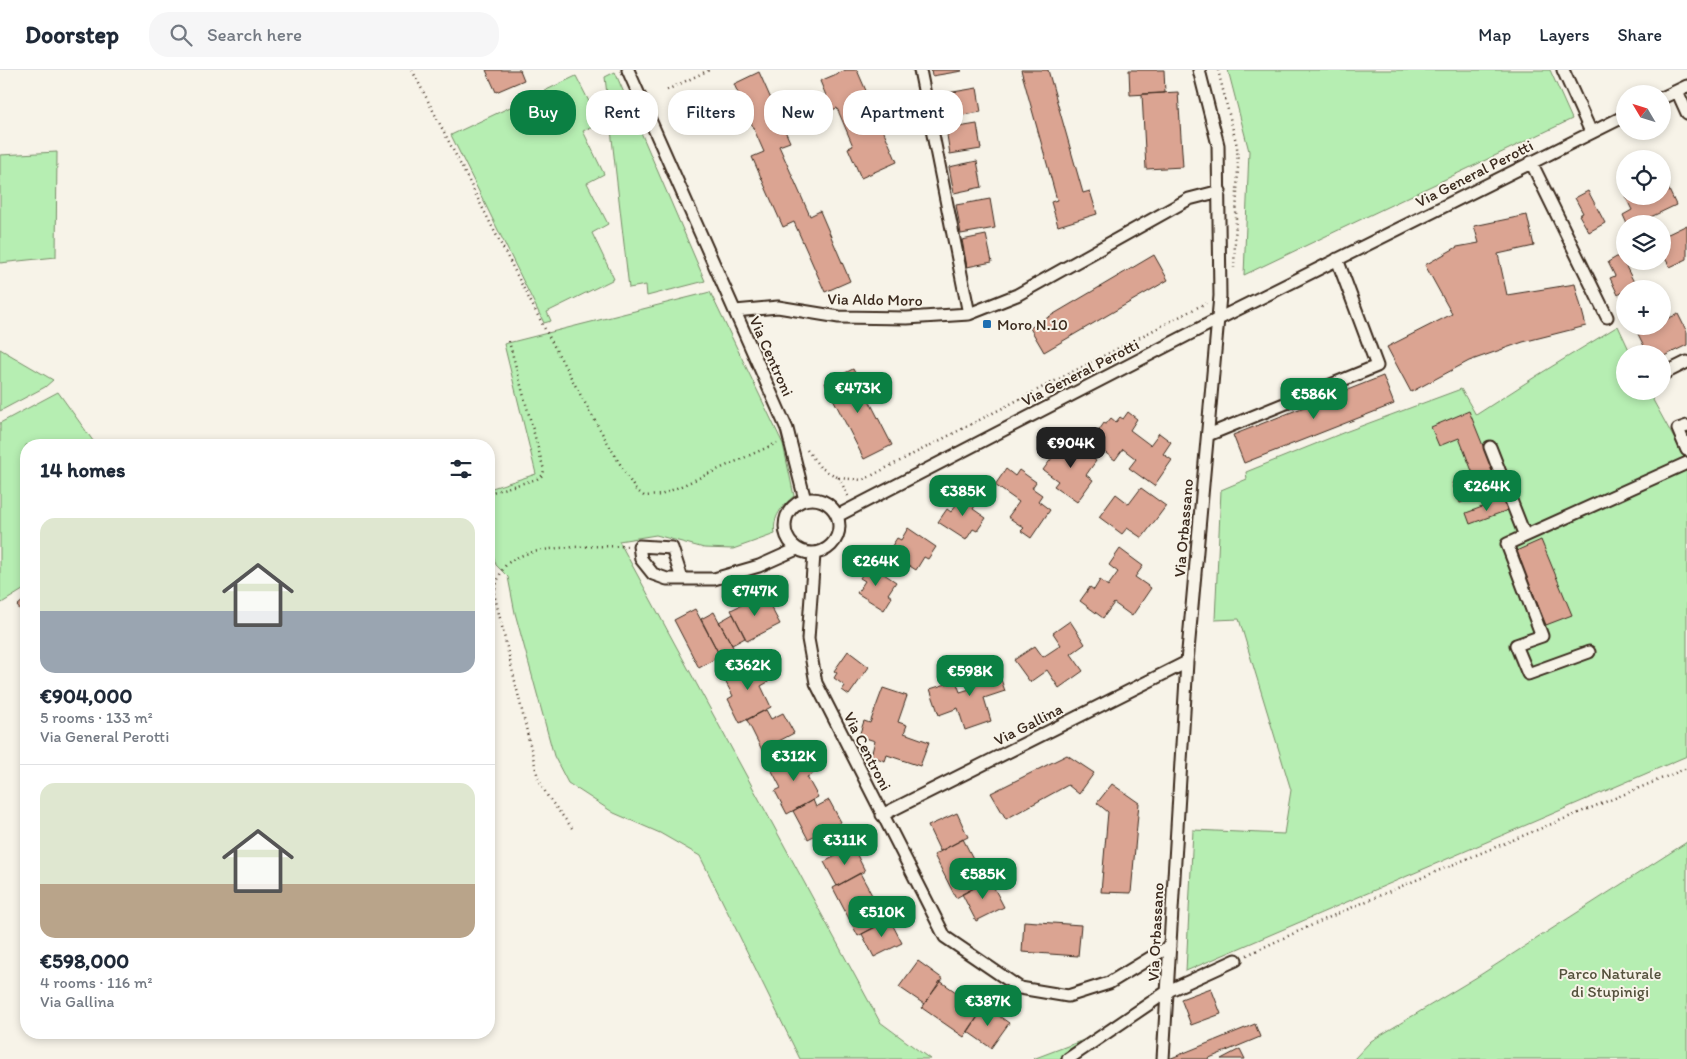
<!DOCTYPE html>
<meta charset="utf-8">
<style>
body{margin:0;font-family:Itim,sans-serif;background:#f6f6f7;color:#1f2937;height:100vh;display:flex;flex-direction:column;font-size:19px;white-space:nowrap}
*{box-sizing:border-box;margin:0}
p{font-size:16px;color:#747a83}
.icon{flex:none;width:28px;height:28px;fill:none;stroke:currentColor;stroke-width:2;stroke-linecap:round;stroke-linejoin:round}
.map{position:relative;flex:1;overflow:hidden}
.side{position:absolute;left:20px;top:369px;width:475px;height:600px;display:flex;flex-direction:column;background:#fff;border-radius:20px;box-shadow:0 2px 8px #0003}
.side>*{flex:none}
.guide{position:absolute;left:510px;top:20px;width:475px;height:45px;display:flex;gap:10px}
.needle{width:32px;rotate:308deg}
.buttons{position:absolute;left:1616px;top:15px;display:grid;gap:10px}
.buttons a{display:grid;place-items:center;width:55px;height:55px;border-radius:50%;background:#fff;box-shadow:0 2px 8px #0003;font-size:25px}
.price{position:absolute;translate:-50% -42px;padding:0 11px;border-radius:10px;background:#0b8043;color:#fff;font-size:16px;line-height:32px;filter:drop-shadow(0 1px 2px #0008)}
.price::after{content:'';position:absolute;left:50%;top:30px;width:15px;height:11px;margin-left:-8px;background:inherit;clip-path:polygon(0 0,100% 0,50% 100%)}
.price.on{background:#222;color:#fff}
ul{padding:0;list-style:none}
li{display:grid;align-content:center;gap:10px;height:265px;padding:0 20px}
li+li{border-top:1px solid #e0e1e3}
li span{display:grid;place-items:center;height:155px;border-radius:15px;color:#555}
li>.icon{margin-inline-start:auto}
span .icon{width:90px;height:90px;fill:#fffc;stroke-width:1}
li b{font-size:21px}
h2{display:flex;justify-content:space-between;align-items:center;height:60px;padding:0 20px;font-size:21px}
.pill{padding:0 18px;border-radius:20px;background:#fff;box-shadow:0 2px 8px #0003;font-size:18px;line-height:45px}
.pill.on{background:#0b8043;color:#fff}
header{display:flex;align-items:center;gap:30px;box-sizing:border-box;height:70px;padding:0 25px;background:#fff;border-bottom:1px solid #e0e1e3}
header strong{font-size:24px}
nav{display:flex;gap:28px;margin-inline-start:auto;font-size:18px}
.search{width:350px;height:45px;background:#f6f6f7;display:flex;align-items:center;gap:12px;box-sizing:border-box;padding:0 18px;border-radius:20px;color:#747a83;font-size:19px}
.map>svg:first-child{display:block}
.green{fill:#b6eeb2;stroke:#788c68}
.building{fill:#dba492;stroke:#3b2a1e}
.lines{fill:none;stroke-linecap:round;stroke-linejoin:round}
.street-casing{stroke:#3b2a1e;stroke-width:15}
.path{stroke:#3b2a1e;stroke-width:2.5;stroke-dasharray:1 4;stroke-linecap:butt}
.street{stroke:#f7f3e8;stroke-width:11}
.poi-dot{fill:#1f6fb2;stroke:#f7f3e8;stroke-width:2}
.labels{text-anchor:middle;stroke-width:4;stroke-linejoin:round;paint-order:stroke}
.street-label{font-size:16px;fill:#3b2a1e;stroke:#f7f3e8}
.poi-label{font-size:16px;fill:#3b2a1e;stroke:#f7f3e8;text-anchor:start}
.park-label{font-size:16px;fill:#54513c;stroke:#f7f3e8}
</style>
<header>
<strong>Doorstep</strong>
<div class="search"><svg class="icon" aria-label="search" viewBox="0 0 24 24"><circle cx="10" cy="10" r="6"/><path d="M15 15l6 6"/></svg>Search here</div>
<nav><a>Map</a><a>Layers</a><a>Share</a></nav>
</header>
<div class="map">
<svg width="1687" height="989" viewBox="0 0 1687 989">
<rect width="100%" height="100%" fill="#f7f3e8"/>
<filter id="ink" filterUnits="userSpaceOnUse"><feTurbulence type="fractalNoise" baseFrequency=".02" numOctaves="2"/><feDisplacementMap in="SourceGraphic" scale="10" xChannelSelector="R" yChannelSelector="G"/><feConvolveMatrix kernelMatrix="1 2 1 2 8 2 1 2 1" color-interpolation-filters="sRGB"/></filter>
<g filter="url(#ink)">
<path class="green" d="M1228 0H1550L1572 49 1244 205 1249 81Z
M615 2 705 211 647 226 646 215 629 218 605 7Z
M576 6 600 53 583 61 604 104 587 113 608 154 592 163 614 209 547 242 551 251 544 253 451 65Z
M57 82 56 187 0 193V85Z
M710 222 783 374 794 426C782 436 772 447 775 464L733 479 704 478 656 465 619 471 880 952 930 989H800L700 786 660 763 614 743 568 713 554 686 515 543 508 507 496 495 489 472V419L536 404 504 274Z
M1618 256 1631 284H1625V321H1648L1687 392V686L1186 901 1193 760 1284 764 1291 720 1239 549 1215 550 1221 420 1247 409 1246 402 1345 362 1461 319 1476 345 1538 305Z
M0 279 53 310 45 317 0 341Z
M58 322 96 375H26V518L0 534V353Z
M1687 772V989H1354L1371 971 1477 907Z
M1094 966 1062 989H1033Z"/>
<path class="building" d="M486 0H520L524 10 496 22Z
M846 0H857L897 92 861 108 848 78 853 76 837 38 832 40 820 11Z
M931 0H961L962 1 932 6Z
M1021 0H1048L1083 123 1090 121 1097 144 1058 156 1051 132 1057 130Z
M1129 0H1164L1165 23 1130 25Z
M759 2 790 72 779 76 810 146 820 141 850 211 825 222 794 152 783 157 752 87 764 82 734 14Z
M977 18 981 42 945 48 941 24Z
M1178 22 1183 97 1146 99 1142 24Z
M977 54 981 79 950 84 946 59Z
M977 91 982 117 954 123 949 97Z
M1662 105 1676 135 1636 154H1627L1623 145 1632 140 1625 126H1662Z
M1588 121 1605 153 1589 162 1579 145 1583 143 1575 128Z
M990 129 995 158 961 164 956 135Z
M1527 145 1534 176 1498 184 1507 225 1575 214 1586 256 1523 272 1469 291 1411 322 1387 277 1452 244 1425 195 1457 177 1479 173 1474 156Z
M1687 155V189L1670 197 1662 183V167Z
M986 165 992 192 967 197 962 170Z
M1154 185 1168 210 1044 282 1030 258Z
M1620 185 1636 216 1630 219H1625V221L1618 225 1610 208 1615 206 1608 192Z
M1678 244 1687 262V275L1662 287V284H1648L1638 264 1653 256H1662V251Z
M853 299 892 375 864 389 825 313Z
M1383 306 1394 334 1244 393 1233 365Z
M1469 341 1500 418 1460 433 1452 413 1474 406 1459 368 1439 376 1431 357Z
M1128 342 1137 349 1130 360 1150 375 1159 363 1171 372 1163 384 1172 390 1154 416 1129 398 1136 389 1123 379 1115 390 1091 372 1104 353 1106 354 1111 348 1116 352 1120 347 1123 349Z
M1066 369 1072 374 1075 370 1085 378 1083 381 1096 391 1086 405 1093 410 1077 432 1054 416 1058 411 1043 400Z
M1006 399 1015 406 1019 400 1036 412 1032 418 1042 425 1038 431 1050 440 1031 468 1021 461 1024 458 1008 447 1019 432 995 415Z
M1141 418 1166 436 1142 468 1127 458 1122 464 1099 447 1116 424 1129 434Z
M965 422 978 431 973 439 986 448 977 461 973 459 966 470 938 452 947 439 951 442Z
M1504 429 1508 440 1470 454 1466 443Z
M908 458 936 477 928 489 924 487 916 500 888 482 897 468 901 470Z
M1541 470 1572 545 1546 555 1516 481Z
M1120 479 1143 496 1135 507 1151 518 1132 546 1114 533 1103 548 1080 531 1090 517 1094 520 1100 510 1108 516 1118 502 1109 495Z
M869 494 896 512 888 524 892 527 884 540 857 523 865 511 860 508Z
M764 524 780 554 747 571 731 540Z
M26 528V547L17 536Z
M695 539 720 586 699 598 674 550Z
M714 542 734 579 720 586 701 549Z
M733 544 745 568 732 575 719 552Z
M1070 551 1085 574 1071 584 1083 601 1059 618 1047 600 1030 612 1014 590 1035 576 1043 587 1061 575 1053 563Z
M848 581 869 597 849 625 842 620 845 616 834 608 837 603 834 601Z
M757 590 768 612 761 616 771 637 740 653 728 629 733 626 723 607Z
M996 595 1005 621 984 628 991 651 965 660 958 638 939 645 930 619 956 611 960 622 973 618 969 604Z
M883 618 907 626 898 652 907 655 904 663 929 672 920 696 887 685 885 691 871 686 875 671 859 666 864 651 870 653Z
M766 640 771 649 783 643 794 663 762 680 747 650Z
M802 681 814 703 807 707 818 727 787 744 775 721 781 718 770 697Z
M1067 685 1094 703 1079 724 1068 715 1006 749 991 723Z
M1112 714 1139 733 1131 823 1101 822 1108 742 1097 733Z
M813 730 816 737 829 730 841 752 808 769 793 741Z
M957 743 968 767 940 781 928 756Z
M963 769 985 812 956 828 934 785Z
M853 777 865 801 837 816 824 792Z
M860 803 886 851 858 866 833 818Z
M990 810 1004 837 976 851 962 824Z
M890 850 902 873 874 887 862 864Z
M1024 851 1081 855 1078 886 1022 882Z
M918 891 943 909 924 934 899 917Z
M940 911 982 940 964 967 922 938Z
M1211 918 1221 944 1191 955 1181 929Z
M985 936 1009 953 991 978 968 962Z
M1255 954 1260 967 1207 989H1169Z
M1240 979 1245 989H1221Z"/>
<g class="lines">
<g class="street-casing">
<path id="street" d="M628 0 787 359 805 430
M920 0 969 244
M1563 0 1591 62
M1677 21 1687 43
M1662 28 1687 16
M1531 92 1607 247
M735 241 778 237 839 247 907 248 969 244 1017 225 1189 129 1220 121
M1665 303 1687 292
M1687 356 1678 359 1687 380
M1208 365 1377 296 1337 189
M1490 377 1525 466
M785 456a27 27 0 1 1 54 0a27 27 0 1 1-54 0Z
M837 446 1230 243 1625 46
M814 484 808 569 816 613 945 867 1020 918 1068 926 1109 913 1170 876
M682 509 672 478 639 476 641 489 653 504 667 509H714L759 496 797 479
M1589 582 1528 604 1516 575 1542 566 1507 474 1687 393
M882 745 1187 592
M1068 989 1168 921 1236 890
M1163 989 1187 592 1220 226 1218 75 1199 0"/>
</g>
<path class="path" d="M412 0C485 140 553 284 635 419L644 426 661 425 777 373
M1218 0 1237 76 1238 97 1234 198
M667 20 709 0
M807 380 820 397 839 408
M489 423 537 409 543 405 544 400 508 268
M848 426 839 408 863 410 1206 233
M572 758 548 727 538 708 494 523C497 513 499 503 506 495 527 473 599 477 628 476
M1247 885C1391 817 1540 760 1687 698"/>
<use href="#street" class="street"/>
</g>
</g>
<rect class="poi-dot" x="982" y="249" width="10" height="10" rx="2.5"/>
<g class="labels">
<g class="street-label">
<text transform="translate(1474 103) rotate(-27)" y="6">Via General Perotti</text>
<text transform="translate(875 229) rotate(1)" y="6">Via Aldo Moro</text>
<text transform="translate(772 286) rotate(66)" y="6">Via Centroni</text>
<text transform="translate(1080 302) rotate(-27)" y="6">Via General Perotti</text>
<text transform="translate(1183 458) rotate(-85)" y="6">Via Orbassano</text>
<text transform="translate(1028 654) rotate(-27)" y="6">Via Gallina</text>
<text transform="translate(868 681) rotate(63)" y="6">Via Centroni</text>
<text transform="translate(1155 862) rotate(-87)" y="6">Via Orbassano</text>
</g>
<g class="poi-label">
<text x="997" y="260">Moro N.10</text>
</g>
<g class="park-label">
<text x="1610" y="909">Parco Naturale<tspan x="1610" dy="18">di Stupinigi</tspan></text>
</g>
</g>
</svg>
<div class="buttons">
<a><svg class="needle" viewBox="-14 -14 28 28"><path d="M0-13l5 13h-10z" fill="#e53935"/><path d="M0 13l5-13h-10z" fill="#747a83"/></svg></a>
<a><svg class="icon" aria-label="locate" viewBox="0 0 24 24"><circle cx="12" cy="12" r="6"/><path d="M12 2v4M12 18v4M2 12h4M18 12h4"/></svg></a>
<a><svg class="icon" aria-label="layers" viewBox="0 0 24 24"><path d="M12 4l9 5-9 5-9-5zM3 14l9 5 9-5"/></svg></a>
<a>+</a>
<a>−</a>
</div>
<b class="price" style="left:858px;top:344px">€473K</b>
<b class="price" style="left:1314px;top:350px">€586K</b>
<b class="price on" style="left:1071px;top:399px">€904K</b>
<b class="price" style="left:1487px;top:442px">€264K</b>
<b class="price" style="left:963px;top:447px">€385K</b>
<b class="price" style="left:876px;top:517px">€264K</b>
<b class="price" style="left:755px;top:547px">€747K</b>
<b class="price" style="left:748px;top:621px">€362K</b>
<b class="price" style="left:970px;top:627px">€598K</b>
<b class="price" style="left:794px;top:712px">€312K</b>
<b class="price" style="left:845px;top:796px">€311K</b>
<b class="price" style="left:983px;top:830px">€585K</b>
<b class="price" style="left:882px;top:868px">€510K</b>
<b class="price" style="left:988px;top:957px">€387K</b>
<div class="guide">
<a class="pill on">Buy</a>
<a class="pill">Rent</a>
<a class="pill">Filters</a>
<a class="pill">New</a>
<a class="pill">Apartment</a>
</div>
<section class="side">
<h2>14 homes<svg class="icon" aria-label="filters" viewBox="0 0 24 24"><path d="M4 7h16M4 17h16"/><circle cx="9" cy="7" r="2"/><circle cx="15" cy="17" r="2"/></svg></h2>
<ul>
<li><span style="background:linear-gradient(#dfe7d0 60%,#9aa5b1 0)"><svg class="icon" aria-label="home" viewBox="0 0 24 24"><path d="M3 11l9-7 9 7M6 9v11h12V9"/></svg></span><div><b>€904,000</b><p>5 rooms · 133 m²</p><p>Via General Perotti</p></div></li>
<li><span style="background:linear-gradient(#dfe7d0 65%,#b9a48a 0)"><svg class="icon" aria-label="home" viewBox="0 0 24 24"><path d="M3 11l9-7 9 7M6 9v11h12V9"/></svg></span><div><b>€598,000</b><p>4 rooms · 116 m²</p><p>Via Gallina</p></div></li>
</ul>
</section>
</div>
